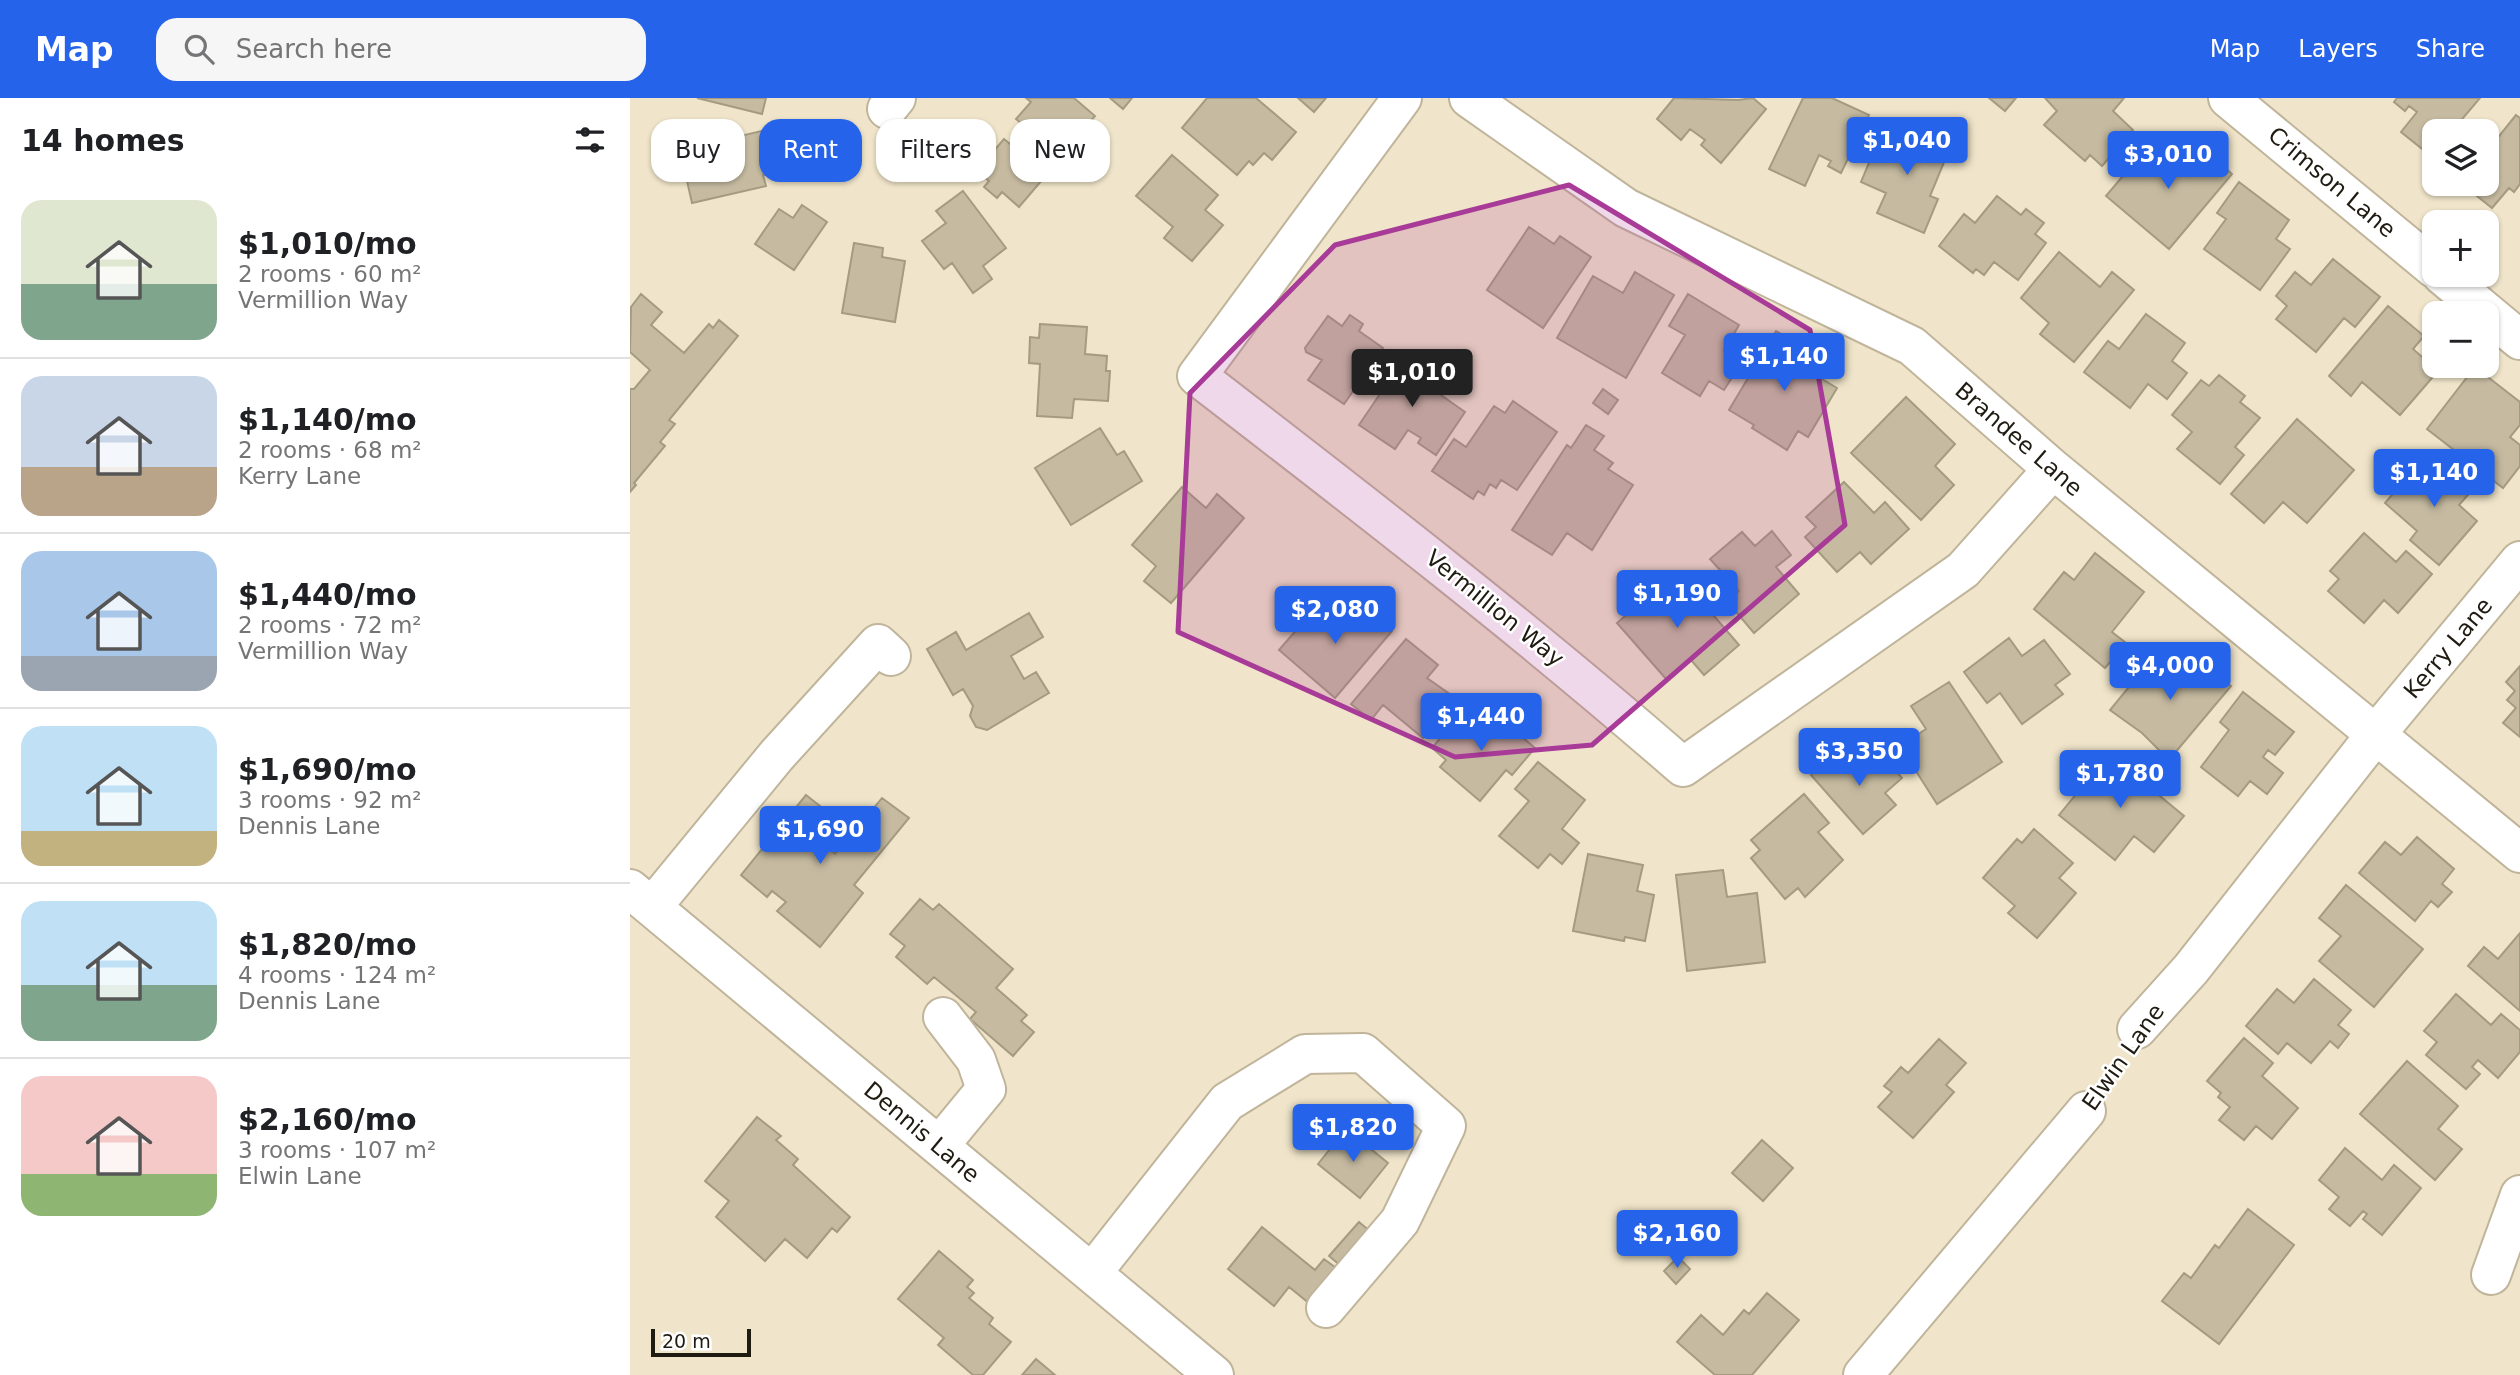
<!DOCTYPE html>
<meta charset="utf-8">
<style>
body{margin:0;font-family:"DejaVu Sans",sans-serif;background:#f6f6f6;color:#202124;height:100vh;display:flex;flex-direction:column;font-size:26px;white-space:nowrap}
*{box-sizing:border-box;margin:0}
p{font-size:23px;color:#757577}
.icon{flex:none;width:38px;height:38px;fill:none;stroke:currentColor;stroke-width:2;stroke-linecap:round;stroke-linejoin:round}
.map{position:relative;flex:1;overflow:hidden}
.panel{display:flex;flex-direction:column;background:#fff;width:630px}
.panel>*{flex:none}
.banner{position:absolute;left:21px;top:21px;width:665px;height:63px;display:flex;gap:14px}
.tools{position:absolute;left:1792px;top:21px;display:grid;gap:14px}
.tools a{display:grid;place-items:center;width:77px;height:77px;border-radius:14px;background:#fff;box-shadow:0 2px 5px #0004;font-size:35px}
.scale{position:absolute;left:21px;bottom:18px;width:100px;box-sizing:border-box;padding-left:7px;border:4px solid #1f1b11;border-top:0;font-size:19px;line-height:24px;white-space:nowrap;color:#1f1b11;-webkit-text-stroke:5px #fff;paint-order:stroke}
.price{position:absolute;translate:-50% -60px;padding:0 16px;border-radius:7px;background:#2563eb;color:#fff;font-size:23px;line-height:46px;filter:drop-shadow(0 2px 4px #0008)}
.price::after{content:'';position:absolute;left:50%;top:42px;width:21px;height:16px;margin-left:-10px;background:inherit;clip-path:polygon(0 0,100% 0,50% 100%)}
.price.active{background:#222;color:#fff}
ul{padding:0;list-style:none}
li{display:flex;align-items:center;gap:21px;height:175px;padding:0 21px}
li+li{border-top:2px solid #e0e0e0}
li span{display:grid;place-items:center;flex:none;width:196px;height:140px;border-radius:21px;color:#555}
li>.icon{margin-inline-start:auto}
span .icon{width:84px;height:84px;fill:#fffc;stroke-width:1}
li b{font-size:30px}
h2{display:flex;justify-content:space-between;align-items:center;height:84px;padding:0 21px;font-size:30px}
.chip{padding:0 24px;border-radius:21px;background:#fff;box-shadow:0 2px 5px #0004;font-size:24px;line-height:63px}
.chip.active{background:#2563eb;color:#fff}
header{display:flex;align-items:center;gap:42px;box-sizing:border-box;height:98px;padding:0 35px;background:#2563eb;color:#fff}
header strong{font-size:33px}
nav{display:flex;gap:38px;margin-inline-start:auto;font-size:24px}
.search{width:490px;height:63px;background:#f6f6f6;display:flex;align-items:center;gap:18px;box-sizing:border-box;padding:0 24px;border-radius:21px;color:#757577;font-size:26px}
main{display:flex;flex:1;min-height:0}
.map>svg:first-child{display:block}
.building{fill:#c6bba1;stroke:#a59b81;stroke-width:2}
.lines{fill:none;stroke-linecap:round;stroke-linejoin:round}
.minor-casing{stroke:#c0b59b;stroke-width:42}
.path{stroke:#a79e89;stroke-width:4.5;stroke-dasharray:3.5 5;stroke-linecap:butt}
.minor{stroke:#fff;stroke-width:38}
.marked{fill:#a83a98;fill-opacity:0.2;stroke:#a83a98;stroke-width:5;stroke-linejoin:round}
.labels{text-anchor:middle;stroke-width:5;stroke-linejoin:round;paint-order:stroke}
.street-label{font-size:23px;fill:#1f1b11;stroke:#fff}
</style>
<header>
<strong>Map</strong>
<div class="search"><svg class="icon" aria-label="search" viewBox="0 0 24 24"><circle cx="10" cy="10" r="6"/><path d="M15 15l6 6"/></svg>Search here</div>
<nav><a>Map</a><a>Layers</a><a>Share</a></nav>
</header>
<main>
<section class="panel">
<h2>14 homes<svg class="icon" aria-label="filters" viewBox="0 0 24 24"><path d="M4 7h16M4 17h16"/><circle cx="9" cy="7" r="2"/><circle cx="15" cy="17" r="2"/></svg></h2>
<ul>
<li><span style="background:linear-gradient(#dfe7d0 60%,#7fa58c 0)"><svg class="icon" aria-label="home" viewBox="0 0 24 24"><path d="M3 11l9-7 9 7M6 9v11h12V9"/></svg></span><div><b>$1,010/mo</b><p>2 rooms · 60 m²</p><p>Vermillion Way</p></div></li>
<li><span style="background:linear-gradient(#c9d6e8 65%,#b9a48a 0)"><svg class="icon" aria-label="home" viewBox="0 0 24 24"><path d="M3 11l9-7 9 7M6 9v11h12V9"/></svg></span><div><b>$1,140/mo</b><p>2 rooms · 68 m²</p><p>Kerry Lane</p></div></li>
<li><span style="background:linear-gradient(#a9c7e8 75%,#9aa5b1 0)"><svg class="icon" aria-label="home" viewBox="0 0 24 24"><path d="M3 11l9-7 9 7M6 9v11h12V9"/></svg></span><div><b>$1,440/mo</b><p>2 rooms · 72 m²</p><p>Vermillion Way</p></div></li>
<li><span style="background:linear-gradient(#bfe0f5 75%,#c2b280 0)"><svg class="icon" aria-label="home" viewBox="0 0 24 24"><path d="M3 11l9-7 9 7M6 9v11h12V9"/></svg></span><div><b>$1,690/mo</b><p>3 rooms · 92 m²</p><p>Dennis Lane</p></div></li>
<li><span style="background:linear-gradient(#bfe0f5 60%,#7fa58c 0)"><svg class="icon" aria-label="home" viewBox="0 0 24 24"><path d="M3 11l9-7 9 7M6 9v11h12V9"/></svg></span><div><b>$1,820/mo</b><p>4 rooms · 124 m²</p><p>Dennis Lane</p></div></li>
<li><span style="background:linear-gradient(#f6c9c9 70%,#8fb573 0)"><svg class="icon" aria-label="home" viewBox="0 0 24 24"><path d="M3 11l9-7 9 7M6 9v11h12V9"/></svg></span><div><b>$2,160/mo</b><p>3 rooms · 107 m²</p><p>Elwin Lane</p></div></li>
</ul>
</section>
<div class="map">
<svg width="1890" height="1277" viewBox="0 0 1890 1277">
<rect width="100%" height="100%" fill="#f0e5ca"/>
<path class="building" d="M67 0H136L132 16Z
M396 0H444L465 18 445 41 440 37 425 55 386 21 401 4Z
M480 0H502L493 11Z
M577 0H626L666 34 642 62 634 55 623 67 619 63 607 77 552 30Z
M668 0H696L684 14Z
M1044 0 1108 2 1123 0 1136 11 1091 65 1071 47 1075 42 1060 31 1051 42 1027 21Z
M1173 0H1202L1239 17 1211 75 1198 68 1201 63 1189 57 1175 88 1139 71Z
M1359 0H1386L1375 13Z
M1494 0 1483 13 1503 32 1472 68 1460 57 1455 63 1414 27 1427 13 1415 0Z
M1767 0H1850L1822 33H1804V54L1801 58 1771 34 1787 14 1779 8 1775 13 1764 4Z
M1886 17 1890 20V86L1884 94 1879 90 1862 110 1832 86H1857V53Z
M136 32 146 75 133 77 136 88 62 105 50 52Z
M1293 33 1322 45 1300 98 1308 101 1294 135 1247 115 1256 95 1231 84 1250 38 1269 46 1273 36 1289 43Z
M374 41 402 64 398 70 412 82 389 109 372 94 367 100 354 89 359 83 352 77 361 66 356 62Z
M1520 46 1548 69 1568 46 1602 76 1539 151 1476 98Z
M542 57 588 97 575 112 593 127 562 163 534 140 543 129 506 98Z
M1609 84 1659 122 1646 141 1660 151 1630 192 1574 151 1596 121 1587 115Z
M333 93 376 150 353 168 362 181 343 195 322 165 314 171 292 143 316 125 306 113Z
M1367 98 1391 117 1396 111 1414 125 1405 136 1416 145 1388 182 1364 164 1354 177 1346 171 1343 175 1309 148 1334 116 1345 125Z
M172 107 197 124 164 172 125 146 149 111 163 120Z
M899 129 924 146 930 138 961 159 913 230 857 192Z
M224 145 253 150 252 159 275 163 265 224 212 215Z
M1429 154 1470 189 1482 174 1504 192 1444 264 1410 236 1419 225 1391 200Z
M1703 161 1750 199 1725 229 1714 220 1686 254 1646 221 1657 208 1646 198 1665 174 1681 187Z
M1005 174 1044 197 996 280 927 240 963 178 993 195Z
M11 196 32 214 21 227 54 255 79 226 83 230 89 222 108 238 39 322 45 326 30 344 35 348 4 385 6 387 0 394V291H4L20 272 0 254 1 209Z
M1058 196 1109 227 1094 253 1112 264 1094 292 1079 283 1070 298 1032 275 1055 237 1039 228Z
M1758 208 1794 238 1783 251 1808 273 1770 317 1732 284 1721 298 1699 278Z
M1516 216 1555 245 1542 263 1557 275 1537 301 1518 286 1500 310 1454 274 1478 243 1489 251Z
M720 217 733 226 729 233 753 250 714 306 678 282 692 262 676 254 675 250 698 218 712 228Z
M410 226 457 229 455 256 477 258 476 273H480L478 303 444 301 442 320 407 318 410 266 399 265 400 239 409 240Z
M1146 233 1186 257 1180 267 1195 276 1192 281 1207 290 1178 339 1168 333 1157 352 1122 330 1124 327 1099 312Z
M779 253 801 267 791 283 835 314 806 357 788 345 791 340 778 332 765 351 729 327Z
M1845 269 1890 304V327L1880 339 1890 347V368L1873 390 1797 331Z
M1589 277 1615 298 1610 304 1630 320 1605 349 1614 357 1590 386 1547 351 1562 334 1542 317 1571 282 1579 288Z
M973 291 988 302 978 316 963 305Z
M1276 299 1325 346 1305 368 1324 387 1291 422 1221 355Z
M883 303 927 334 887 392 871 382 866 390 860 386 854 397 848 393 843 401 802 373 824 341 836 349 864 308 875 315Z
M1667 321 1724 372 1677 425 1653 404 1634 425 1601 396Z
M956 327 974 338 964 352 983 365 978 371 1003 387 962 452 937 435 922 457 882 432 937 347 941 350Z
M470 330 487 357 494 353 512 383 441 427 405 370Z
M1810 361 1844 390 1829 407 1847 423 1809 467 1780 442 1787 433 1755 405 1789 366 1799 374Z
M1214 384 1244 415 1255 404 1279 431 1241 466 1230 454 1207 474 1175 439 1186 429 1176 419Z
M552 389 576 410 587 396 614 420 541 505 514 483 526 468 502 447Z
M1142 433 1161 457 1146 469 1169 496 1124 535 1097 503 1109 493 1080 461 1112 434 1125 448Z
M1734 435 1766 464 1776 453 1802 476 1768 515 1754 502 1734 525 1698 493 1709 481 1700 473Z
M1465 455 1514 494 1482 534 1496 545 1475 570 1404 511 1434 474 1444 482Z
M1046 474 1109 547 1074 577 1061 562 1037 582 987 525Z
M689 506 712 527 730 506 762 533 705 600 649 552Z
M399 515 413 539 381 558 394 581 406 574 419 595 357 632 346 629 340 618 343 608 333 591 323 597 297 551 326 534 336 552Z
M1379 540 1392 558 1414 542 1440 576 1425 587 1433 596 1392 626 1370 595 1357 605 1334 574Z
M776 541 808 567 797 580 824 599 793 640 753 607 741 622 721 606Z
M1525 557 1541 571 1546 567 1554 574 1567 558 1601 588 1539 662 1512 635 1480 612Z
M1890 568V639L1873 625 1886 610 1877 602 1885 593 1876 584Z
M1319 584 1372 664 1307 706 1270 648 1296 631 1281 608Z
M1613 594 1664 634 1645 657 1638 652 1633 659 1653 675 1637 696 1620 683 1608 698 1571 669 1599 632 1590 624Z
M833 613 852 630 864 615 905 650 882 677 876 672 850 703 810 669 816 662 802 650Z
M1211 651 1222 664 1229 658 1238 670 1252 657 1272 680 1255 695 1266 707 1233 736 1181 677Z
M1479 656 1554 718 1524 754 1504 738 1485 762 1429 717Z
M908 664 955 702 932 731 949 745 932 766 920 756 908 770 869 738 899 703 885 691Z
M1174 696 1199 725 1188 734 1213 762 1175 799 1168 790 1155 801 1121 760 1130 752 1121 742Z
M176 697 205 720 188 741 205 756 252 700 279 720 224 787 233 795 190 849 147 813 156 804 142 793 137 799 111 777Z
M1404 731 1443 765 1429 780 1446 795 1407 840 1378 815 1385 808 1353 780 1387 741 1392 745Z
M1787 739 1824 771 1812 786 1822 794 1808 809 1801 803 1785 823 1729 775 1755 744 1771 757Z
M958 756 1013 767 1007 793 1024 797 1015 843 995 839 994 843 943 833Z
M1093 772 1097 799 1127 795 1135 864 1057 873 1046 777Z
M1716 787 1793 851 1744 909 1689 863 1711 838 1689 820Z
M290 801 303 812 309 806 383 871 366 890 397 917 391 923 404 934 383 958 340 921 346 914 304 879 297 886 266 859 275 848 260 836Z
M1890 835V913L1838 868 1854 849 1868 861Z
M1684 881 1721 912 1708 927 1719 936 1708 950 1700 943 1681 965 1657 945 1648 956 1616 928 1647 891 1664 905Z
M1826 896 1861 927 1871 916 1890 932V954L1868 980 1848 962 1842 969 1850 976 1836 991 1796 957 1807 944 1794 933Z
M1614 940 1643 965 1632 978 1668 1010 1642 1041 1626 1028 1614 1042 1589 1022 1600 1009 1588 999 1591 995 1577 983Z
M1309 941 1336 965 1316 987 1324 994 1283 1040 1248 1009 1262 994 1254 988 1271 969 1278 975Z
M1777 963 1828 1008 1808 1031 1832 1051 1805 1082 1730 1016Z
M127 1019 151 1038 146 1042 168 1061 163 1067 220 1119 207 1134 202 1130 177 1160 155 1141 135 1163 86 1119 99 1103 75 1083Z
M716 1031 758 1065 730 1100 688 1066Z
M1132 1042 1163 1070 1133 1103 1102 1075Z
M1715 1050 1752 1082 1764 1067 1791 1090 1752 1137 1733 1121 1737 1116 1733 1113 1720 1128 1699 1111 1709 1099 1689 1082Z
M1618 1111 1664 1147 1589 1246 1532 1203 1554 1175 1561 1180 1585 1147 1589 1150Z
M729 1124 741 1134 711 1168 699 1158Z
M632 1129 685 1172 694 1161 713 1175 685 1210 659 1189 644 1208 598 1171Z
M309 1153 343 1182 337 1189 344 1195 339 1200 363 1220 359 1226 381 1244 353 1277H343L308 1247 314 1240 268 1201Z
M1048 1159 1060 1171 1046 1186 1034 1173Z
M1137 1195 1169 1222 1122 1277H1085L1047 1244 1071 1217 1093 1237 1114 1212 1119 1216Z
M406 1261 425 1277H392Z"/>
<g class="lines">
<g class="minor-casing">
<path id="minor" d="M772 0 567 278C732 405 896 532 1053 669L1333 472 1423 371
M839 0 996 110 1282 248 1423 371 1890 755
M1598 0 1804 170
M257 11 266 0
M1812 177 1890 242
M0 791 584 1277
M22 809 147 657 248 546 261 558
M1507 931 1561 871 1746 636 1890 463
M309 1048 356 991 346 962 313 919
M462 1175 597 1004 675 956 733 955 816 1028 770 1123 696 1210
M1861 1177 1890 1097
M1233 1277 1456 1013"/>
</g>
<path class="path" d="M1475 982 1489 960"/>
<use href="#minor" class="minor"/>
</g>
<path class="marked" d="M939 87 1180 232 1215 427 962 647 825 659 548 534 560 295 705 147Z"/>
<g class="labels">
<g class="street-label">
<text transform="translate(1702 84) rotate(40)" y="8">Crimson Lane</text>
<text transform="translate(1389 341) rotate(41)" y="8">Brandee Lane</text>
<text transform="translate(865 510) rotate(39)" y="8">Vermillion Way</text>
<text transform="translate(1818 550) rotate(-50)" y="8">Kerry Lane</text>
<text transform="translate(1493 959) rotate(-55)" y="8">Elwin Lane</text>
<text transform="translate(292 1034) rotate(40)" y="8">Dennis Lane</text>
</g>
</g>
</svg>
<div class="tools">
<a><svg class="icon" aria-label="layers" viewBox="0 0 24 24"><path d="M12 4l9 5-9 5-9-5zM3 14l9 5 9-5"/></svg></a>
<a>+</a>
<a>−</a>
</div>
<div class="scale">20 m</div>
<b class="price" style="left:1277px;top:79px">$1,040</b>
<b class="price" style="left:1538px;top:93px">$3,010</b>
<b class="price" style="left:1154px;top:295px">$1,140</b>
<b class="price active" style="left:782px;top:311px">$1,010</b>
<b class="price" style="left:1804px;top:411px">$1,140</b>
<b class="price" style="left:1047px;top:532px">$1,190</b>
<b class="price" style="left:705px;top:548px">$2,080</b>
<b class="price" style="left:1540px;top:604px">$4,000</b>
<b class="price" style="left:851px;top:655px">$1,440</b>
<b class="price" style="left:1229px;top:690px">$3,350</b>
<b class="price" style="left:1490px;top:712px">$1,780</b>
<b class="price" style="left:190px;top:768px">$1,690</b>
<b class="price" style="left:723px;top:1066px">$1,820</b>
<b class="price" style="left:1047px;top:1172px">$2,160</b>
<div class="banner">
<a class="chip">Buy</a>
<a class="chip active">Rent</a>
<a class="chip">Filters</a>
<a class="chip">New</a>
</div>
</div>
</main>
